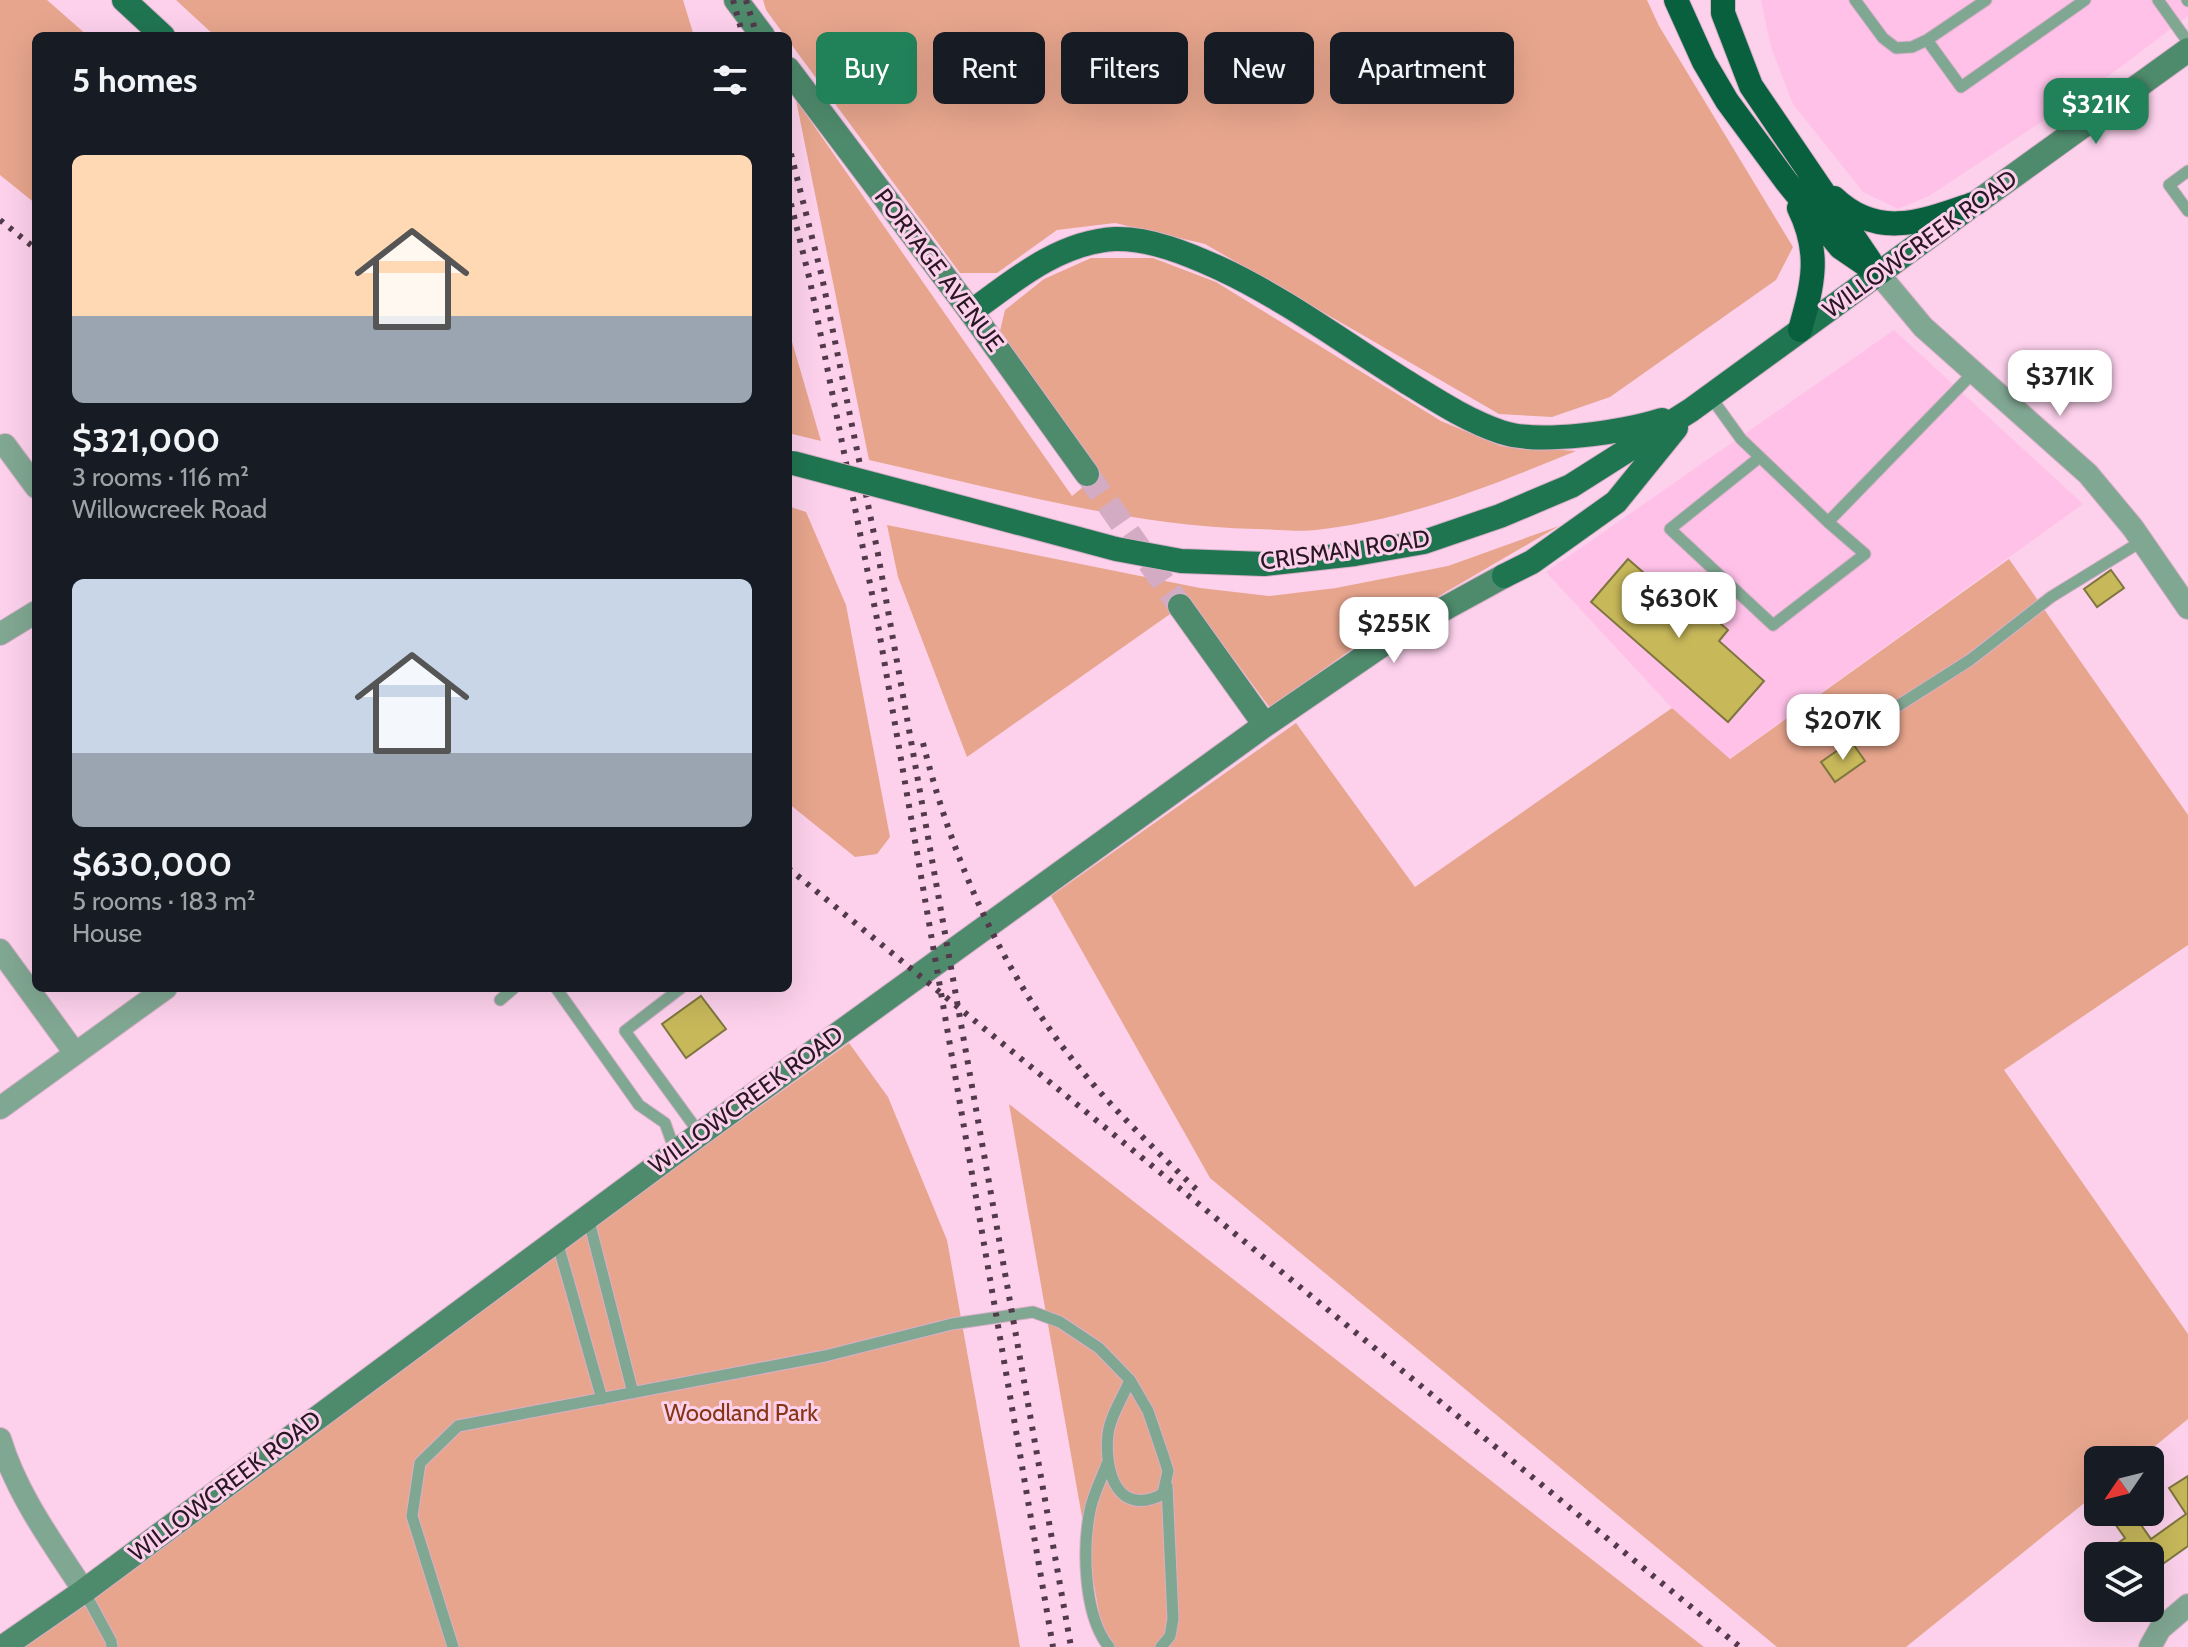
<!DOCTYPE html>
<meta charset="utf-8">
<style>
body{margin:0;font-family:Cabin,sans-serif;background:#242831;color:#f1f3f6;height:100vh;display:flex;flex-direction:column;font-size:30px;white-space:nowrap}
*{box-sizing:border-box;margin:0}
p{font-size:26px;color:#9ea1a6}
.icon{flex:none;width:44px;height:44px;fill:none;stroke:currentColor;stroke-width:2;stroke-linecap:round;stroke-linejoin:round}
.map{position:relative;flex:1;overflow:hidden}
.sheet{position:absolute;left:32px;top:32px;width:760px;height:960px;display:flex;flex-direction:column;background:#171b24;border-radius:12px;box-shadow:0 8px 32px #0002}
.sheet>*{flex:none}
.top-card{position:absolute;left:816px;top:32px;width:760px;height:72px;display:flex;gap:16px}
.needle{width:52px;rotate:235deg}
.fabs{position:absolute;left:2084px;top:1446px;display:grid;gap:16px}
.fabs a{display:grid;place-items:center;width:80px;height:80px;border-radius:12px;background:#171b24;box-shadow:0 8px 32px #0002;font-size:40px}
.price{position:absolute;translate:-50% -68px;padding:0 18px;border-radius:16px;background:#fff;color:#222;font-size:26px;line-height:52px;filter:drop-shadow(0 2px 4px #0008)}
.price::after{content:'';position:absolute;left:50%;top:48px;width:24px;height:18px;margin-left:-12px;background:inherit;clip-path:polygon(0 0,100% 0,50% 100%)}
.price.selected{background:#218159;color:#fff}
ul{padding:0;list-style:none}
li{display:grid;align-content:center;gap:16px;height:424px;padding:0 40px}
li span{display:grid;place-items:center;height:248px;border-radius:12px;color:#555}
li>.icon{margin-inline-start:auto}
span .icon{width:144px;height:144px;fill:#fffc;stroke-width:1}
li b{font-size:34px}
h2{display:flex;justify-content:space-between;align-items:center;height:96px;padding:0 40px;font-size:34px}
.tag{padding:0 28px;border-radius:12px;background:#171b24;box-shadow:0 8px 32px #0002;font-size:28px;line-height:72px}
.tag.selected{background:#218159;color:#fff}
.map>svg:first-child{display:block}
.built{fill:#ffc1e8}
.green{fill:#e7a58d}
.building{fill:#c7b85a;stroke:#7e763f;stroke-width:2}
.lines{fill:none;stroke-linecap:round;stroke-linejoin:round}
.secondary-tunnel{stroke:#d3acc4;stroke-width:24;stroke-dasharray:24 12;stroke-linecap:butt}
.lane-casing{stroke:#d7b0c8;stroke-width:13}
.street-casing{stroke:#d7b0c8;stroke-width:24}
.secondary-casing{stroke:#d7b0c8;stroke-width:26}
.primary-casing{stroke:#d7b0c8;stroke-width:26}
.highway-casing{stroke:#d7b0c8;stroke-width:26}
.lane{stroke:#80a792;stroke-width:11}
.street{stroke:#80a792;stroke-width:22}
.secondary{stroke:#4e8a6c;stroke-width:24}
.primary{stroke:#207551;stroke-width:24}
.highway{stroke:#08603f;stroke-width:24}
.rail{stroke:#523a4a;stroke-width:6;stroke-dasharray:4 8;stroke-linecap:butt}
.primary-bridge-casing{stroke:#d7b0c8;stroke-width:26;stroke-linecap:butt}
.primary-bridge{stroke:#207551;stroke-width:24}
.labels{text-anchor:middle;stroke-width:6;stroke-linejoin:round;paint-order:stroke}
.street-label{font-size:24px;fill:#2a1724;stroke:#fdd1ec}
.park-label{font-size:24px;fill:#853615;stroke:#fdd1ec}
</style>
<div class="map">
<svg width="2188" height="1647" viewBox="0 0 2188 1647">
<rect width="100%" height="100%" fill="#fdd1ec"/>
<path class="built" d="M1761 0H2188V16L2090 90 1929 196 1898 209 1863 192 1793 104 1771 47Z
M1894 330 2083 504 1729 759 1672 708 1546 572Z"/>
<path class="green" d="M0 0H47L88 36H36V204L0 175Z
M176 0H683L694 36H215Z
M763 0H1647L1659 26 1793 247 1776 280 1610 397 1552 417 1499 414 1205 244 1115 223 1057 230 997 273H960L788 40V36H785L766 10Z
M796 100 1072 496 1099 474 1000 331 1005 310 1044 279 1091 258H1153L1216 282 1441 421 1501 446 1576 451C1492 485 1408 520 1316 530 1297 532 1276 529 1256 529 1125 526 996 488 869 460Z
M788 328 821 441 788 433Z
M788 506 806 512 846 605 890 837 877 854 855 857 788 803Z
M887 525 1200 588 1269 596 1336 588 1448 566 1559 526 1367 638 1270 708 1190 600 967 757 898 577Z
M2009 559 2188 815V945L2004 1070 2188 1334V1419L2138 1460H2098V1492L1906 1647H1777L1210 1178 1051 896 1296 723 1415 887 1672 708 1730 759Z
M849 1043 888 1097 947 1240 1020 1647H5Z
M1009 1104 1704 1647H1105Z"/>
<path class="building" d="M1628 559 1691 614 1699 605 1728 630 1719 641 1764 681 1728 722 1591 602Z
M2111 570 2124 588 2097 607 2084 589Z
M1851 741 1865 761 1835 782 1821 762Z
M701 996 726 1029 686 1058 662 1024Z
M2188 1476V1546L2150 1573V1556H2100L2125 1538 2113 1521 2126 1512H2132L2151 1539 2186 1514 2169 1488Z"/>
<g class="lines">
<path class="secondary-tunnel" d="M1087 474 1180 606"/>
<g class="lane-casing">
<path id="lane" d="M1855 0 1883 38 1896 48 1912 47 1927 40
M1986 0 1927 40 1961 87 2085 0
M2158 0 2188 42
M2187 0 2188 1
M2188 171 2169 185 2188 211
M1710 396 1741 439 1828 522 1974 372
M1760 457 1670 529 1773 625 1865 554 1828 522
M1871 723 1970 660 2051 597 2142 541
M556 988 639 1105 665 1123 675 1151
M681 988 625 1031 700 1134
M500 1000 514 988
M588 1217 633 1393
M557 1241 602 1399
M1107 1464C1102 1477 1095 1491 1091 1506 1082 1545 1083 1615 1109 1647
M84 1591 111 1641 112 1647
M453 1647 412 1516 420 1463 458 1426 825 1356 952 1324 1033 1312 1060 1322 1099 1348 1130 1380 1148 1411 1163 1455 1168 1471 1163 1494C1117 1518 1104 1471 1108 1434 1110 1416 1123 1397 1130 1380
M1161 1647 1170 1636 1173 1619 1167 1486"/>
</g>
<g class="street-casing">
<path id="street" d="M1878 273 1923 327 2088 474 2133 528 2188 608
M5 445 36 487
M0 634 36 612
M0 950 75 1053
M0 1108 166 988
M0 1439C17 1495 52 1542 84 1591
M2150 1647 2160 1629 2188 1605"/>
</g>
<g class="secondary-casing">
<path id="secondary" d="M736 0 763 36
M788 69 971 312 1087 474
M1976 203 2188 50
M1180 606 1265 725
M3 1647 84 1591 700 1134 1265 725 1398 634 1504 576"/>
</g>
<g class="primary-casing">
<path id="primary" d="M124 0 163 36
M971 312C1013 281 1059 242 1115 239 1150 238 1188 254 1219 268 1284 298 1344 343 1405 381 1436 400 1466 420 1501 432 1539 445 1624 432 1662 420
M922 497 1116 549 1181 561 1264 564 1355 554 1424 542 1500 516 1571 486 1691 410 1967 209
M1504 576 1532 562 1616 502 1676 428"/>
</g>
<g class="highway-casing">
<path id="highway" d="M1676 0 1704 62 1727 101 1786 181 1840 247 1878 273
M1723 0V13L1751 86 1870 261
M1834 198C1879 241 1926 220 1976 203
M1799 208C1821 253 1813 284 1800 330"/>
</g>
<use href="#lane" class="lane"/>
<use href="#street" class="street"/>
<use href="#secondary" class="secondary"/>
<use href="#primary" class="primary"/>
<use href="#highway" class="highway"/>
<path class="rail" d="M733 0 743 36
M746 0 757 36
M788 142 822 277 878 554 1071 1647
M788 192 810 281 877 619 1053 1647
M0 220 36 249
M923 743C950 850 993 952 1059 1042 1099 1096 1148 1143 1196 1189
M788 868 1740 1647"/>
<g class="primary-bridge-casing">
<path id="primary-bridge" d="M793 463 922 497"/>
</g>
<use href="#primary-bridge" class="primary-bridge"/>
</g>
<g class="labels">
<g class="street-label">
<text transform="translate(1920 244) rotate(-36)" y="8">WILLOWCREEK ROAD</text>
<text transform="translate(939 270) rotate(53)" y="8">PORTAGE AVENUE</text>
<text transform="translate(1345 550) rotate(-8)" y="8">CRISMAN ROAD</text>
<text transform="translate(746 1100) rotate(-36)" y="8">WILLOWCREEK ROAD</text>
<text transform="translate(225 1486) rotate(-37)" y="8">WILLOWCREEK ROAD</text>
</g>
<g class="park-label">
<text x="741" y="1421">Woodland Park</text>
</g>
</g>
</svg>
<div class="fabs">
<a><svg class="needle" viewBox="-14 -14 28 28"><path d="M0-13l5 13h-10z" fill="#e53935"/><path d="M0 13l5-13h-10z" fill="#9ea1a6"/></svg></a>
<a><svg class="icon" aria-label="layers" viewBox="0 0 24 24"><path d="M12 4l9 5-9 5-9-5zM3 14l9 5 9-5"/></svg></a>
</div>
<b class="price selected" style="left:2096px;top:146px">$321K</b>
<b class="price" style="left:2060px;top:418px">$371K</b>
<b class="price" style="left:1679px;top:640px">$630K</b>
<b class="price" style="left:1394px;top:665px">$255K</b>
<b class="price" style="left:1843px;top:762px">$207K</b>
<div class="top-card">
<a class="tag selected">Buy</a>
<a class="tag">Rent</a>
<a class="tag">Filters</a>
<a class="tag">New</a>
<a class="tag">Apartment</a>
</div>
<section class="sheet">
<h2>5 homes<svg class="icon" aria-label="filters" viewBox="0 0 24 24"><path d="M4 7h16M4 17h16"/><circle cx="9" cy="7" r="2"/><circle cx="15" cy="17" r="2"/></svg></h2>
<ul>
<li><span style="background:linear-gradient(#ffd9b3 65%,#9aa5b1 0)"><svg class="icon" aria-label="home" viewBox="0 0 24 24"><path d="M3 11l9-7 9 7M6 9v11h12V9"/></svg></span><div><b>$321,000</b><p>3 rooms · 116 m²</p><p>Willowcreek Road</p></div></li>
<li><span style="background:linear-gradient(#c9d6e8 70%,#9aa5b1 0)"><svg class="icon" aria-label="home" viewBox="0 0 24 24"><path d="M3 11l9-7 9 7M6 9v11h12V9"/></svg></span><div><b>$630,000</b><p>5 rooms · 183 m²</p><p>House</p></div></li>
</ul>
</section>
</div>
